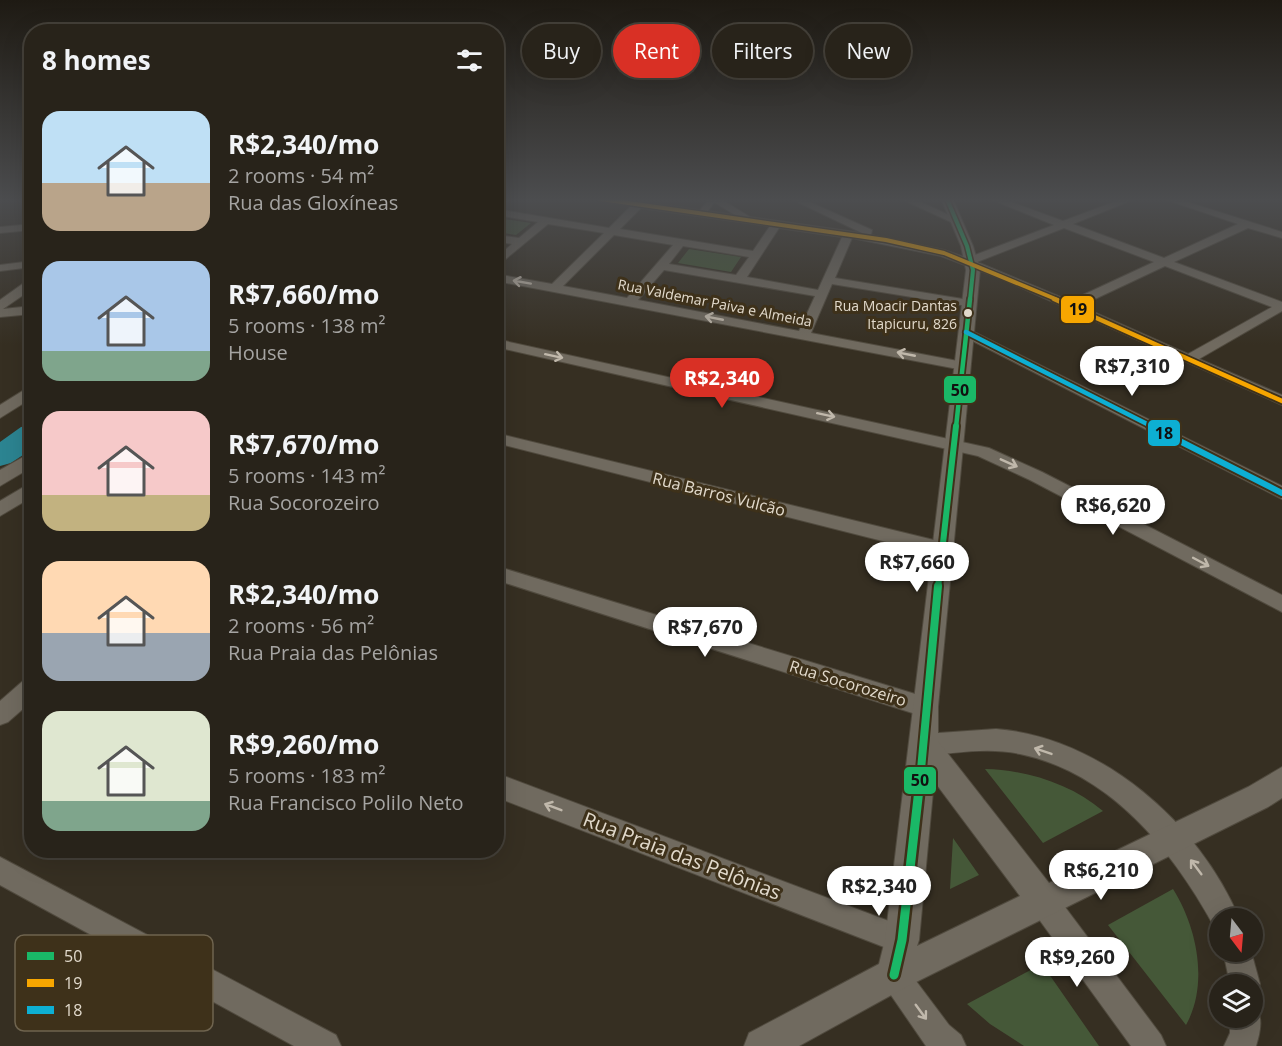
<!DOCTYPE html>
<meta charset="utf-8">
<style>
body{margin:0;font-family:"Open Sans",sans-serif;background:#302b23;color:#f1f3f6;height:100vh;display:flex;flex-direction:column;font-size:22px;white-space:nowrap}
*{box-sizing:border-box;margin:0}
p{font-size:20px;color:#a5a4a2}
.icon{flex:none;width:33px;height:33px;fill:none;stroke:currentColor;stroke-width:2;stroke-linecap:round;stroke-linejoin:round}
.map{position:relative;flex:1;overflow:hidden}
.panel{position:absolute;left:24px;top:24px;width:480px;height:834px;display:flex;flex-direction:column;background:#28231a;border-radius:24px;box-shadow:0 6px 24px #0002,0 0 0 2px #444039}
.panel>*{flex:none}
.hud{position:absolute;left:522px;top:24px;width:570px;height:54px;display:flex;gap:12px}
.needle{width:39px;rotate:164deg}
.buttons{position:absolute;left:1209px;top:908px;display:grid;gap:12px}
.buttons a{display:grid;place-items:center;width:54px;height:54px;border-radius:50%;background:#28231a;box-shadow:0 6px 24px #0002,0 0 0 2px #444039;font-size:30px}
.price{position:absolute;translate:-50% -51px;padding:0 14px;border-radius:21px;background:#fff;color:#222;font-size:20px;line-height:39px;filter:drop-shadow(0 2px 3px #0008)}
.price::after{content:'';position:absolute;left:50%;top:36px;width:18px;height:14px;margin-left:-9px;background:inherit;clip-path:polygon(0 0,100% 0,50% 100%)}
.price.on{background:#d93025;color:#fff}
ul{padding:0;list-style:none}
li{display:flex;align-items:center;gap:18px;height:150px;padding:0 18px}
li span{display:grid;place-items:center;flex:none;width:168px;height:120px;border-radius:18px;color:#555}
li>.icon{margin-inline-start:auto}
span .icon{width:72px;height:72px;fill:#fffc;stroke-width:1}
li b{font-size:26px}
h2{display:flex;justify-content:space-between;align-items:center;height:72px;padding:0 18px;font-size:26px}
.chip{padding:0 21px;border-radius:27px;background:#28231a;box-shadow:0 6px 24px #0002,0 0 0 2px #444039;font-size:21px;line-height:54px}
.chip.on{background:#d93025;color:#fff}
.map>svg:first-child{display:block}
.green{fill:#455838}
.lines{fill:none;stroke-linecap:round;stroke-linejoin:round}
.river{fill:#2c8491;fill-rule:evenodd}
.pedestrian-casing{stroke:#504a3e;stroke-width:2}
.minor-casing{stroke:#504a3e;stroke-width:2}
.tertiary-casing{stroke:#504a3e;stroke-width:2}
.pedestrian{fill:#706a5f;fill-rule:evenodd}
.minor{fill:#706a5f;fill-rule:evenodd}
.tertiary{fill:#706a5f;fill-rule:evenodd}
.bus-1-far4-casing{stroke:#3e311a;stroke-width:7}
.bus-1-far3-casing{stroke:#3e311a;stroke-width:8}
.bus-1-far2-casing{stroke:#3e311a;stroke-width:10}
.bus-1-far1-casing{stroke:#3e311a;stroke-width:12}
.bus-1-casing{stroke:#3e311a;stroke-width:14}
.bus-2-far1-casing{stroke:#3e311a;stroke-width:7}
.bus-2-casing{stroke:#3e311a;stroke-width:8}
.bus-3-far1-casing{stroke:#3e311a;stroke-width:8}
.bus-3-casing{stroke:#3e311a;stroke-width:10}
.bus-1-far4{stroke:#1ab867;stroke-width:4}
.bus-1-far3{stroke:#1ab867;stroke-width:4.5}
.bus-1-far2{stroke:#1ab867;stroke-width:6}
.bus-1-far1{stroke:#1ab867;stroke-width:8}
.bus-1{stroke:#1ab867;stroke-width:9}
.bus-2-far1{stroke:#f7a600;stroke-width:4}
.bus-2{stroke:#f7a600;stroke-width:4.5}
.bus-3-far1{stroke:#0dafd3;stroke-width:4.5}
.bus-3{stroke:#0dafd3;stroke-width:6}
.oneway{stroke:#c0b8ab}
.bus-dot{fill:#e2dacc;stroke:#3e311a;stroke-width:2}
.labels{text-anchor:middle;stroke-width:6;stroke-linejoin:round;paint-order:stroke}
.far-street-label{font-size:14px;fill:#e2dacc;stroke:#3e311a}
.bus-label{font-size:14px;fill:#e2dacc;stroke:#3e311a;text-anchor:end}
.street-label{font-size:16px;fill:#e2dacc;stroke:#3e311a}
.near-street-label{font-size:20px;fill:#e2dacc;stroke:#3e311a}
.key{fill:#3e311a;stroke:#6f644f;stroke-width:1.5}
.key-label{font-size:16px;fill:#e2dacc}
.line-badge{stroke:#3e311a;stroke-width:2}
.pale-badge-label{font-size:16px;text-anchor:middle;font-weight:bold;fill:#111}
</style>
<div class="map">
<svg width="1282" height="1046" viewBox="0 0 1282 1046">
<rect width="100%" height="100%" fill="#362f22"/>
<path class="green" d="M496 218H497L531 223 516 235 497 232Z
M689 249 741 257 731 272 678 263Z
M985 769C1027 770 1071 784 1103 811L1043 843Z
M953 838 979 875 950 889Z
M1173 889C1197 927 1209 984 1186 1025L1108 925Z
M1042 964 1099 1046H1024L990 1024 967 1004Z"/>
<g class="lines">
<path class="river" d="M32 425V449L11 463 0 466V442L21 427Z"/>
<g class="pedestrian-casing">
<path id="pedestrian" d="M709 199H717L704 216H698L697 214Z"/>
</g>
<g class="minor-casing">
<path id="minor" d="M596 199H620L735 215 709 199H721L750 217 862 233 791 199H803L872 230 871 235 944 250 967 258 1054 225 990 199H1003L1063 221 1122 199H1135L1073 224 1164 258 1238 224 1164 199H1178L1282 232V238L1248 228 1174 262 1282 302V311L1199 359 1282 395V405L1002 279 941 256 852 238 835 278 969 300 973 301V307L832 284 811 333 963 362 968 363V369L963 370 496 281V274L552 284 604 233 548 224 496 267V258L512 244 496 241V235L519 238 538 222 496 215V209L609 228 631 206ZM641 208 770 226 753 251 620 229ZM779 228 842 237 818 290 747 277ZM1064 228 1154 262 1070 301 977 262ZM614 235 673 245 627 298 563 286ZM683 246 749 257 736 275 669 264ZM1165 266 1272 307 1188 354 1080 306ZM664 270 815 296 799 331 638 300Z
M901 199H914L960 220 951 222Z
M32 224V230L0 233V227Z
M32 261V267L0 271V265Z
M28 280H32V289L3 309 32 306V314L0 317V300Z
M966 328 1282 486V499L961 335V329Z
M496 339 989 448 1042 472 1282 595V612L1030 480 978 456 496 347Z
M496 433 942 542 949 544 951 549 949 554 942 556 496 443Z
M32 482V497L0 516V501Z
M496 566 925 697 933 700 936 707 933 714 925 717 496 580Z
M32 678V701L8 722 0 725V701L24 680Z
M996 729C1101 737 1199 823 1239 918H1220V930L1215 928C1173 851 1111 773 1020 754 989 747 955 753 924 756L916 753 912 745 916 737 924 734Z
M496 773 902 926 912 930 916 940 912 950 902 954 496 797Z
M0 857 336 1035 341 1046H294L0 885Z
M1043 887 1053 891 1161 1035 1166 1046H1131L1033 911 1029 901 1033 891Z
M1223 951H1251L1260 984 1256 995 1252 996V984H1230Z
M894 960 904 965 949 1025 961 1035 966 1046H926L884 985 879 975 884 965Z
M1252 1005C1265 1014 1260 1033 1256 1046H1224L1230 1033V1017H1252Z"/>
</g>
<g class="tertiary-casing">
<path id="tertiary" d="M941 199H953L973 246 980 270 938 707V741L1049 883 1248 787 1282 767V798L1268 807 906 987 799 1046H744L749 1033 879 964 885 940 966 270 961 246ZM934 781 1020 896 917 946 919 940Z
M32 385V398L0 418V405Z
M32 452V467L0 486V470Z"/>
</g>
<use href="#pedestrian" class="pedestrian"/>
<use href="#minor" class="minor"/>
<use href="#tertiary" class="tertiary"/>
<g class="bus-1-far4-casing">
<path id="bus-1-far4" d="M947 199 967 246 973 270 970 300"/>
</g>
<g class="bus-1-far3-casing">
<path id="bus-1-far3" d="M956 427 970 299"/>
</g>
<g class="bus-1-far2-casing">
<path id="bus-1-far2" d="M938 588 956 426"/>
</g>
<g class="bus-1-far1-casing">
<path id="bus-1-far1" d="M919 791 938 586"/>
</g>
<g class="bus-1-casing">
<path id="bus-1" d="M894 975 902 940 919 789"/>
</g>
<g class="bus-2-far1-casing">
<path id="bus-2-far1" d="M601 199 886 240 944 253 1058 300"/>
</g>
<g class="bus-2-casing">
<path id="bus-2" d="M1054 299 1282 401"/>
</g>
<g class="bus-3-far1-casing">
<path id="bus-3-far1" d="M966 332 1153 427"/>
</g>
<g class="bus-3-casing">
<path id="bus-3" d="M1150 426 1282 493"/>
</g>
<use href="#bus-1-far4" class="bus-1-far4"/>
<use href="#bus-1-far3" class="bus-1-far3"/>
<use href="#bus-1-far2" class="bus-1-far2"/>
<use href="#bus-1-far1" class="bus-1-far1"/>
<use href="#bus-1" class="bus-1"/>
<use href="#bus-2-far1" class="bus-2-far1"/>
<use href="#bus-2" class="bus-2"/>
<use href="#bus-3-far1" class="bus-3-far1"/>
<use href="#bus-3" class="bus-3"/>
</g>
<defs><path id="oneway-shaft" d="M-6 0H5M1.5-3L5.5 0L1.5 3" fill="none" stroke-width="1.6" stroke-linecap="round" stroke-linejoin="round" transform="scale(1.5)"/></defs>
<g class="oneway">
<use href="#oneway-shaft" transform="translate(522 282) rotate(-170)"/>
<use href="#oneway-shaft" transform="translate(714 318) rotate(-169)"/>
<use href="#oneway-shaft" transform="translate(906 354) rotate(-169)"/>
<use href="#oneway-shaft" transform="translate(554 356) rotate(12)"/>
<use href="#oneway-shaft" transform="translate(826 415) rotate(12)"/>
<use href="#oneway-shaft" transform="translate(1009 463) rotate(24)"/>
<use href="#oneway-shaft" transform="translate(1201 562) rotate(28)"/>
<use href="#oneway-shaft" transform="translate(1043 751) rotate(-161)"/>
<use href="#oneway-shaft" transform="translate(553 807) rotate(-159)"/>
<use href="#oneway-shaft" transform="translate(1196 867) rotate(-127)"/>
<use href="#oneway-shaft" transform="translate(921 1012) rotate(54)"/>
</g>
<linearGradient id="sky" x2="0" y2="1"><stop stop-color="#1e1a13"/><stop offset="0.58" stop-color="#4c4d4f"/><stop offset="1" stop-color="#4c4d4f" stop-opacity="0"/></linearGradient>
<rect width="1282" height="345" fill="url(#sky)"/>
<circle class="bus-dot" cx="968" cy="313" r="5"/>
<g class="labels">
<g class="far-street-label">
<text transform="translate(715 303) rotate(11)" y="5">Rua Valdemar Paiva e Almeida</text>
</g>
<g class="bus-label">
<text x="957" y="311">Rua Moacir Dantas<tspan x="957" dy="18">Itapicuru, 826</tspan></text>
</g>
<g class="street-label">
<text transform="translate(719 494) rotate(14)" y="6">Rua Barros Vulcão</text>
<text transform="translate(848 683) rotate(17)" y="6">Rua Socorozeiro</text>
</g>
<g class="near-street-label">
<text transform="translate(682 856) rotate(21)" y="7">Rua Praia das Pelônias</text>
</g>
</g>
<rect x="15" y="935" width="198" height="96" rx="9" class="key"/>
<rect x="27" y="952" width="27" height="8" fill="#1ab867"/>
<rect x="27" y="979" width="27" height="8" fill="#f7a600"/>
<rect x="27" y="1006" width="27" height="8" fill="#0dafd3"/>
<g class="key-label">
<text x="64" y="962">50</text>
<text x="64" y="989">19</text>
<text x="64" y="1016">18</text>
</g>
<g class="line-badge">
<rect x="1060" y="295" width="35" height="29" rx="6" fill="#f7a600"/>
<rect x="943" y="375" width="34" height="29" rx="6" fill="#1ab867"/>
<rect x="1147" y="419" width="34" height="28" rx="6" fill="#0dafd3"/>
<rect x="903" y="766" width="34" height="29" rx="6" fill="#1ab867"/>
</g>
<g class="pale-badge-label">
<text x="1078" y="315">19</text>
<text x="960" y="396">50</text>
<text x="1164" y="439">18</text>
<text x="920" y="786">50</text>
</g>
</svg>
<div class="buttons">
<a><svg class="needle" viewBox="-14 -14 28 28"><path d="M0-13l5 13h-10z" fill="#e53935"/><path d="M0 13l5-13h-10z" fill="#a5a4a2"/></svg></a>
<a><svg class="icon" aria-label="layers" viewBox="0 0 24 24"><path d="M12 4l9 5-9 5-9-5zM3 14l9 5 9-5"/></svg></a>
</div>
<b class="price" style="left:1132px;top:397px">R$7,310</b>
<b class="price on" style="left:722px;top:409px">R$2,340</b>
<b class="price" style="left:1113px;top:536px">R$6,620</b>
<b class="price" style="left:917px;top:593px">R$7,660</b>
<b class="price" style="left:705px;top:658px">R$7,670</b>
<b class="price" style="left:1101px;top:901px">R$6,210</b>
<b class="price" style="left:879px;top:917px">R$2,340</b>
<b class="price" style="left:1077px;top:988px">R$9,260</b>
<div class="hud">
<a class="chip">Buy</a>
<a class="chip on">Rent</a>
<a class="chip">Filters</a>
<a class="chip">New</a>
</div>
<section class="panel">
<h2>8 homes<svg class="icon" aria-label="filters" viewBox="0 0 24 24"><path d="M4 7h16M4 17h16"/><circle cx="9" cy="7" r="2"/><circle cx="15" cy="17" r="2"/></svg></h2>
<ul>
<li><span style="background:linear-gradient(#bfe0f5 60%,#b9a48a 0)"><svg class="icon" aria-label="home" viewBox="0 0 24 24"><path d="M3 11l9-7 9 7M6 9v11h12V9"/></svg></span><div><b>R$2,340/mo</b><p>2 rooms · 54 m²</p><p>Rua das Gloxíneas</p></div></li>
<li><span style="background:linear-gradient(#a9c7e8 75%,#7fa58c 0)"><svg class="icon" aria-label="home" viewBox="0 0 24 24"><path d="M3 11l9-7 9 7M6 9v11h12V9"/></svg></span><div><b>R$7,660/mo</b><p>5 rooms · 138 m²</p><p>House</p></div></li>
<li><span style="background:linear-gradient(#f6c9c9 70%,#c2b280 0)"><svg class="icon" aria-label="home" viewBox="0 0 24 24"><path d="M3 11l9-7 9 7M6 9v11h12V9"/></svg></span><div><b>R$7,670/mo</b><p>5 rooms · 143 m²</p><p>Rua Socorozeiro</p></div></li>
<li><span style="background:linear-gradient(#ffd9b3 60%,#9aa5b1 0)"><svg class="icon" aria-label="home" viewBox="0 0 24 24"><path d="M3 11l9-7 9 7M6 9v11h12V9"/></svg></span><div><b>R$2,340/mo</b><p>2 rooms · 56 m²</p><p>Rua Praia das Pelônias</p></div></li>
<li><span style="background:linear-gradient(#dfe7d0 75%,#7fa58c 0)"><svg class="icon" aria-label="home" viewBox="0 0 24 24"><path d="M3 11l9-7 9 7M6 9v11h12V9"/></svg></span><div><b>R$9,260/mo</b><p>5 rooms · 183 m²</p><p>Rua Francisco Polilo Neto</p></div></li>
</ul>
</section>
</div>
